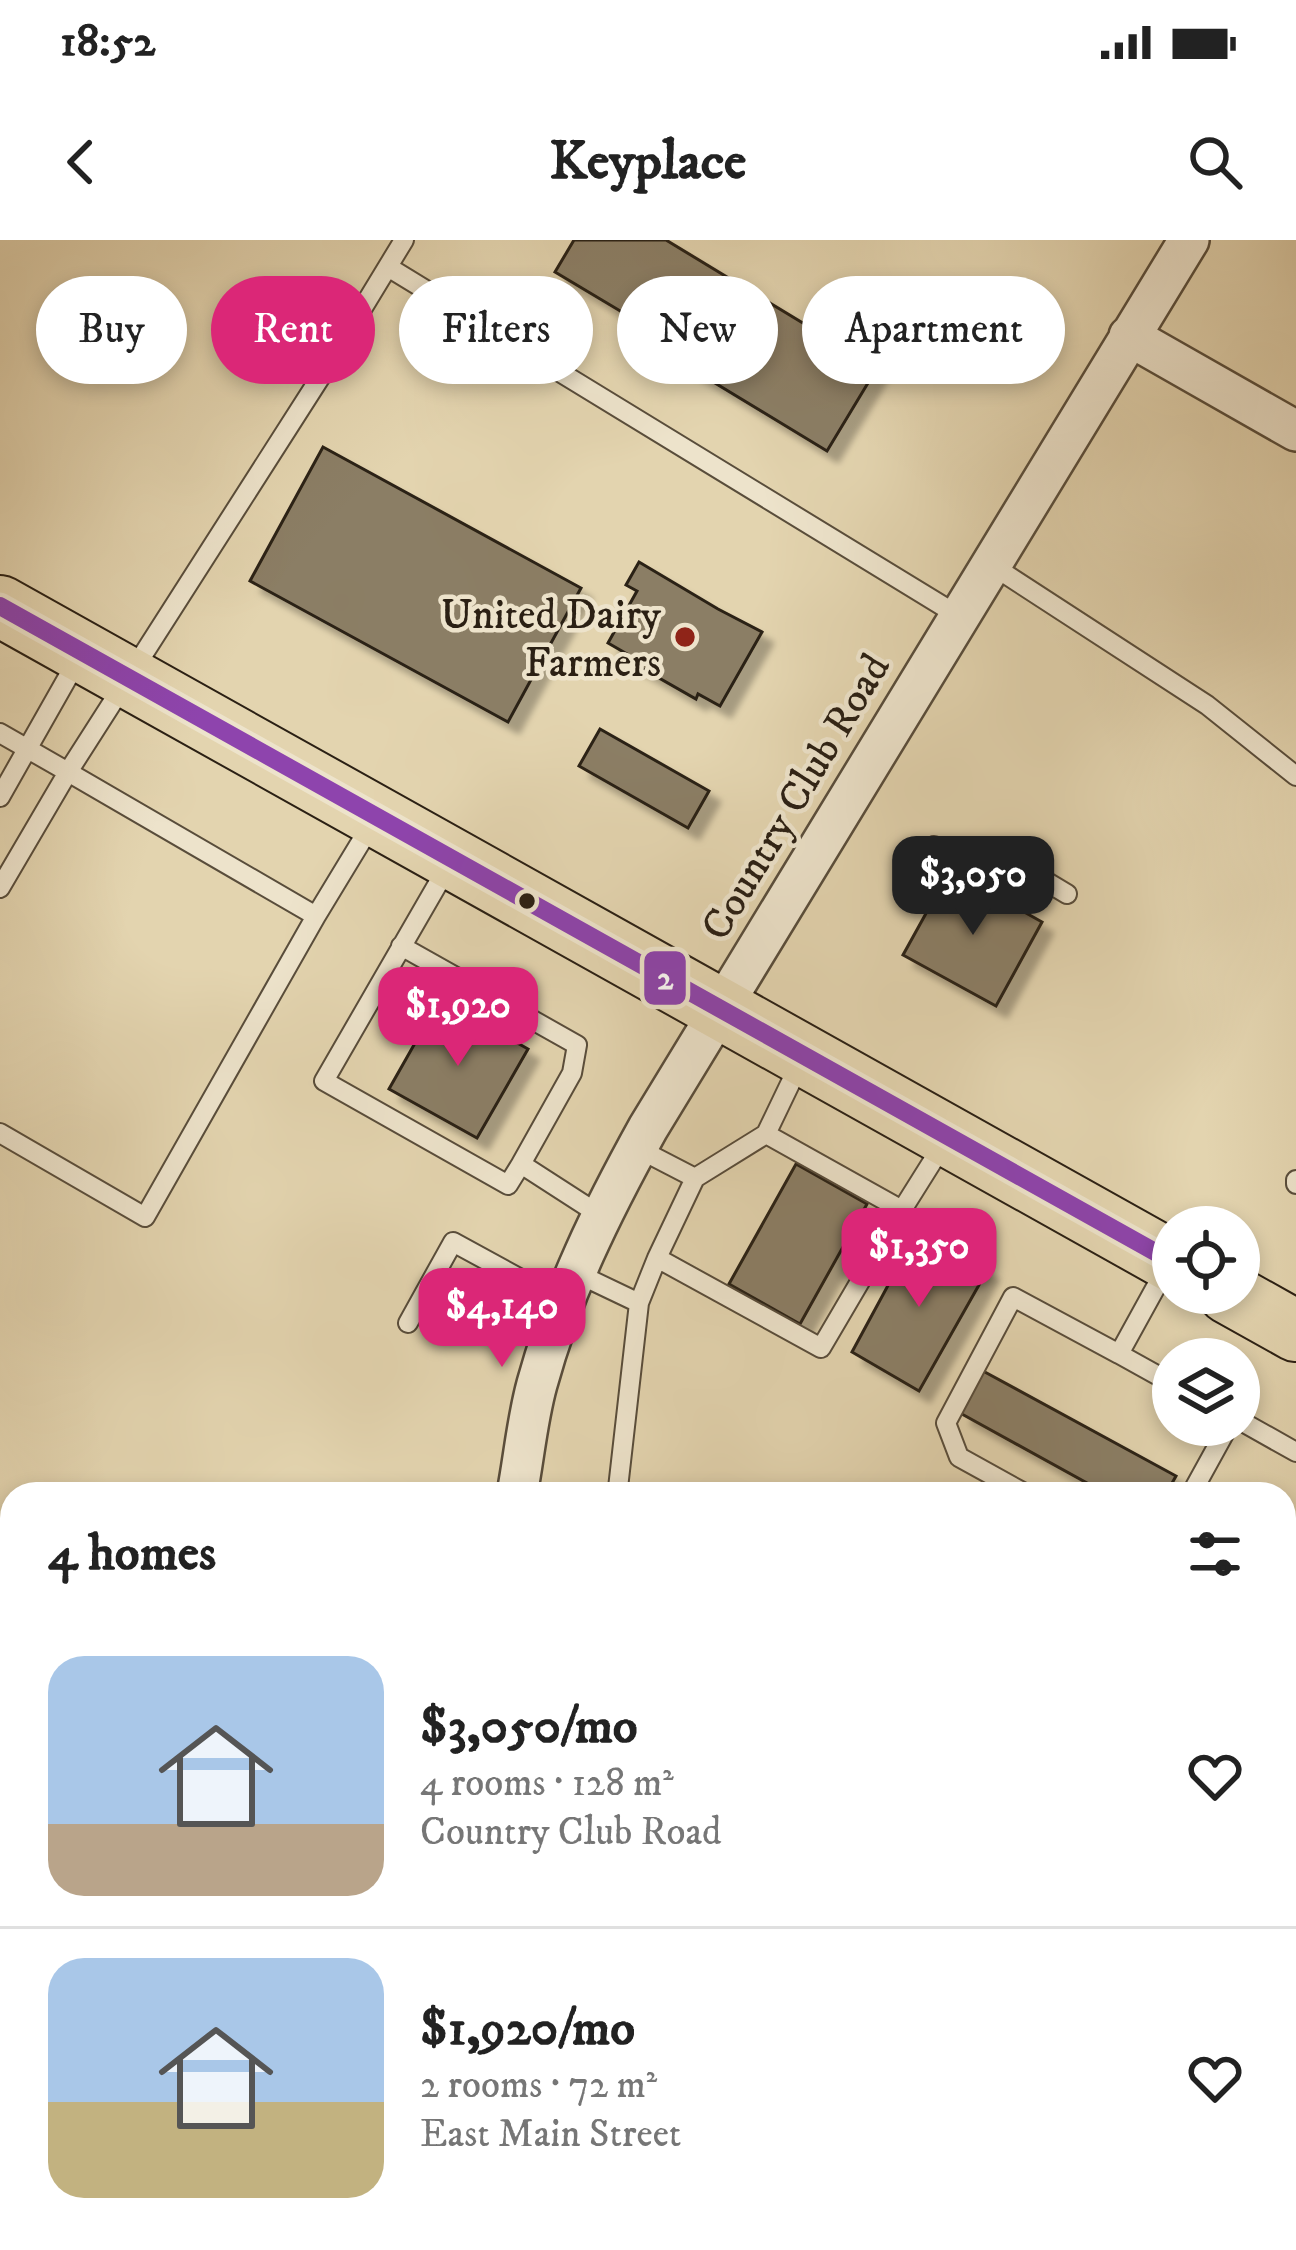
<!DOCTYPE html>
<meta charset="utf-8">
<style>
body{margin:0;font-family:"IM FELL DW Pica",serif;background:#f2f2f2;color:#222;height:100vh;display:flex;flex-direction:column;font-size:45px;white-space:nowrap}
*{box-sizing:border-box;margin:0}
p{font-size:39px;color:#767676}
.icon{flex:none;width:66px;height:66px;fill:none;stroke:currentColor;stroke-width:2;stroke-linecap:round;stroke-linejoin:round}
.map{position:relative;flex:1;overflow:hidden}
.side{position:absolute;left:0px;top:1242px;width:1296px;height:768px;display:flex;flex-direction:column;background:#fff;border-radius:36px 36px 0 0;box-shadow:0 6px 18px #0003}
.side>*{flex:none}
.top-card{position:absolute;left:36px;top:36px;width:1224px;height:108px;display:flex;gap:24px}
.buttons{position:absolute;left:1152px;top:966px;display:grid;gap:24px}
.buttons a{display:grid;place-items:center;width:108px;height:108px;border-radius:50%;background:#fff;box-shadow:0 6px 18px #0003;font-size:60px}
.price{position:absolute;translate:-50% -102px;padding:0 27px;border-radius:24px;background:#db2777;color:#fff;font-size:39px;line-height:78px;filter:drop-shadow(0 3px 6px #0008)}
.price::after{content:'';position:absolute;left:50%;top:72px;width:36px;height:27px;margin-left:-18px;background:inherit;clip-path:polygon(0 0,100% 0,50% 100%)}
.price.selected{background:#222;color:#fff}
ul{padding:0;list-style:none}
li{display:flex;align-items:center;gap:36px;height:300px;padding:0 48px}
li+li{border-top:3px solid #e0e0e0}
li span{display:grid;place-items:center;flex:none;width:336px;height:240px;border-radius:36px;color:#555}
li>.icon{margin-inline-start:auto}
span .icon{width:144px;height:144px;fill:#fffc;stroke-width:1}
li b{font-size:51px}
h2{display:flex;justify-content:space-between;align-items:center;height:144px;padding:0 48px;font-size:51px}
.pill{padding:0 42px;border-radius:54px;background:#fff;box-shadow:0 6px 18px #0003;font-size:42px;line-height:108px}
.pill.selected{background:#db2777;color:#fff}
.status{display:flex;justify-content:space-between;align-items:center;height:84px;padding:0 60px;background:#fff;direction:ltr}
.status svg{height:33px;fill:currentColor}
header{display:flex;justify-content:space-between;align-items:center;height:156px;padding:0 48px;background:#fff;font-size:54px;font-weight:800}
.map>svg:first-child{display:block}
.building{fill:#8b7e65;stroke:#2b2014;stroke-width:3;filter:url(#shadow)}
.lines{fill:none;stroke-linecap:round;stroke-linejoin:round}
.lane-casing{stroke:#594d3b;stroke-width:22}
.street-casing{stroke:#594d3b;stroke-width:44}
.primary-casing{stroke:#2b2014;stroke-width:64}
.path{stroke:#2b2014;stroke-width:6;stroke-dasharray:3 6;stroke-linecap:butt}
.lane{stroke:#ede3cb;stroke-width:18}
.street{stroke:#ede3cb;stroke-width:39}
.primary{stroke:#e3d4af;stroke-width:60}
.bus-1-casing{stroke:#ede3cb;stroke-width:27}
.bus-1{stroke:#8e44ad;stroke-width:18}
.poi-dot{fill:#8f2418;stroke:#ede3cb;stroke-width:4.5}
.bus-dot{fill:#2b2014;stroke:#ede3cb;stroke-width:4.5}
.labels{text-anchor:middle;stroke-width:9;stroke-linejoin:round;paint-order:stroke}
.poi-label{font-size:42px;fill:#2b2014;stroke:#ede3cb;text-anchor:end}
.street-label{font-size:42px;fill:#2b2014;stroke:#ede3cb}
.line-badge{stroke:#ede3cb;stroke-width:4.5}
.badge-label{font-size:33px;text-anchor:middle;font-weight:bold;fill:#fff}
</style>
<div class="status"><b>18:52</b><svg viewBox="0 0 49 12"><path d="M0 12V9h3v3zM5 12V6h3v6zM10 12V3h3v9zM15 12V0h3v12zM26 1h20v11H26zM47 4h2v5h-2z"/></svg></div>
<header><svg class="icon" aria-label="back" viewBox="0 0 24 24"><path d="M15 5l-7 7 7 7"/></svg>Keyplace<svg class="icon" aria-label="search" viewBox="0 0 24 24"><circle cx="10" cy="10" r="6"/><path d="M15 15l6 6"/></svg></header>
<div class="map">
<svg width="1296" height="2010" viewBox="0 0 1296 2010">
<defs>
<filter id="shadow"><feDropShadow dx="11" dy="11" stdDeviation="3" flood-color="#0004"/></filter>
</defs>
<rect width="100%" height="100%" fill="#e3d4af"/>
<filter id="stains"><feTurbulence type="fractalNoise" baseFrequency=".00167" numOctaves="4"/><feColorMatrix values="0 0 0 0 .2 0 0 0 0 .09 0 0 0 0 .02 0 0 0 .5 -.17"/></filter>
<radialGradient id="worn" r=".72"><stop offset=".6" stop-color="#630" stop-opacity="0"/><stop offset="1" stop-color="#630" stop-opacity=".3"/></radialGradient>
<path class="building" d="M574 0H666L877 128 827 211 644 100 647 97 628 86 632 78 555 32Z
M323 207 581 348 508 482 250 341Z
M639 322 718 369 762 392 720 466 698 454 696 459 624 418 627 414 608 403 637 351 626 345Z
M600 489 709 551 688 588 579 526Z
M950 630 1042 682 996 766 903 715Z
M440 759 528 809 477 898 389 849Z
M796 924 867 964 800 1084 729 1044Z
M918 990 988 1029 919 1151 852 1112Z
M983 1131 1176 1236 1166 1254H1107L960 1173Z"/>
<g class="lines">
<g class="lane-casing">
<path id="lane" d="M388 27 959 376
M990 324 1207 465 1296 536
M0 493 68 532 0 648
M0 557 77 421
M373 582 316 676 68 532 325 130 404 0
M934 606 1032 633 1067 654
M447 628 324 841 508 945 521 924 600 975
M401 706 577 805 572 833 521 924
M0 893 145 977 316 676
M766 894 902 970 944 903
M637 908 695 938
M1296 940V944
M657 1018 821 1108 902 970
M1168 1025 1119 1114 1173 1144
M574 1032 639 1063 657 1018 695 938 766 894 801 821
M408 1083 453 1002 563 1062
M1239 1180 1296 1212
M629 1254 618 1248 639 1063
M1026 1254 959 1217 946 1183 1013 1057 1119 1114
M1191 1254 1229 1185
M1284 1483 1296 1462
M1284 1561 1296 1540
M1284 1652 1296 1659"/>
</g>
<g class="street-casing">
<path id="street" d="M1129 96 1296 191
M517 1254C524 1218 527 1180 537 1144 563 1050 601 973 648 888L1189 0
M0 1745 12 1751
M1284 1970 1296 1976
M439 1998 461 2010
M68 2010 77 1998"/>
</g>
<g class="primary-casing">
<path id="primary" d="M0 366 1173 1022
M1228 1053 1296 1091"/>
</g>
<path class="path" d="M0 1788 12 1795"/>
<use href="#lane" class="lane"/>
<use href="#street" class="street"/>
<use href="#primary" class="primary"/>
<g class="bus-1-casing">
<path id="bus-1" d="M0 366 1173 1022"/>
</g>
<use href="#bus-1" class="bus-1"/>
</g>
<circle class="poi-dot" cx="685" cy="397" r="12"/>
<circle class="bus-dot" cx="527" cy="661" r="10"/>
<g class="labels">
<g class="poi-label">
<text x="661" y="388">United Dairy<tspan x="661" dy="48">Farmers</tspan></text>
</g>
<g class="street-label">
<text transform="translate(794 556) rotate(-59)" y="15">Country Club Road</text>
</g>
</g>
<rect class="line-badge" x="642" y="709" width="46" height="58" rx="12" fill="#8e44ad"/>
<g class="badge-label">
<text x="665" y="749">2</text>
</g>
<rect width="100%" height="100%" filter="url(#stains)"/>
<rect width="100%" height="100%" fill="url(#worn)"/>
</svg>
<div class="buttons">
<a><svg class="icon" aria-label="locate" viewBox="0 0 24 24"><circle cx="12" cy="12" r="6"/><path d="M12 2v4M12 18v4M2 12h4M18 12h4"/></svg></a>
<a><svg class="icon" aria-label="layers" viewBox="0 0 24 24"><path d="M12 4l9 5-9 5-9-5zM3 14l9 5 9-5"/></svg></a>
</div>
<b class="price selected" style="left:973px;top:698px">$3,050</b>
<b class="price" style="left:458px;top:829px">$1,920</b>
<b class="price" style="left:919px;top:1070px">$1,350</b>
<b class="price" style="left:502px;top:1130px">$4,140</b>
<div class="top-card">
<a class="pill">Buy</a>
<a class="pill selected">Rent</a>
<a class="pill">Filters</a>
<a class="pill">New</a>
<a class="pill">Apartment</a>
</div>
<section class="side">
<h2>4 homes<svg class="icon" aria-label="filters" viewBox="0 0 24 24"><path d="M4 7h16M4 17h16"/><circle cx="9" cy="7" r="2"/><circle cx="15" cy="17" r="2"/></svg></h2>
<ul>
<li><span style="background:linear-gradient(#a9c7e8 70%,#b9a48a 0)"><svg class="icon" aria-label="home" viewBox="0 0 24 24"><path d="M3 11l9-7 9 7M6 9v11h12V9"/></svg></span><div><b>$3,050/mo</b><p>4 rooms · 128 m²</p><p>Country Club Road</p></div><svg class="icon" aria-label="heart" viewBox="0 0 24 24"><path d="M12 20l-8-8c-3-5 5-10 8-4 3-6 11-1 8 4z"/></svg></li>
<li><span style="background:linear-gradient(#a9c7e8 60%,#c2b280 0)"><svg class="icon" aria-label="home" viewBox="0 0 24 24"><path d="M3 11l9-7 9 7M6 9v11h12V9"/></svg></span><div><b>$1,920/mo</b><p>2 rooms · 72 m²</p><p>East Main Street</p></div><svg class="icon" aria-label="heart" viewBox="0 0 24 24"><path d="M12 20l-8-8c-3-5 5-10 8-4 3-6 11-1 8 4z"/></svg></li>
</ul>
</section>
</div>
